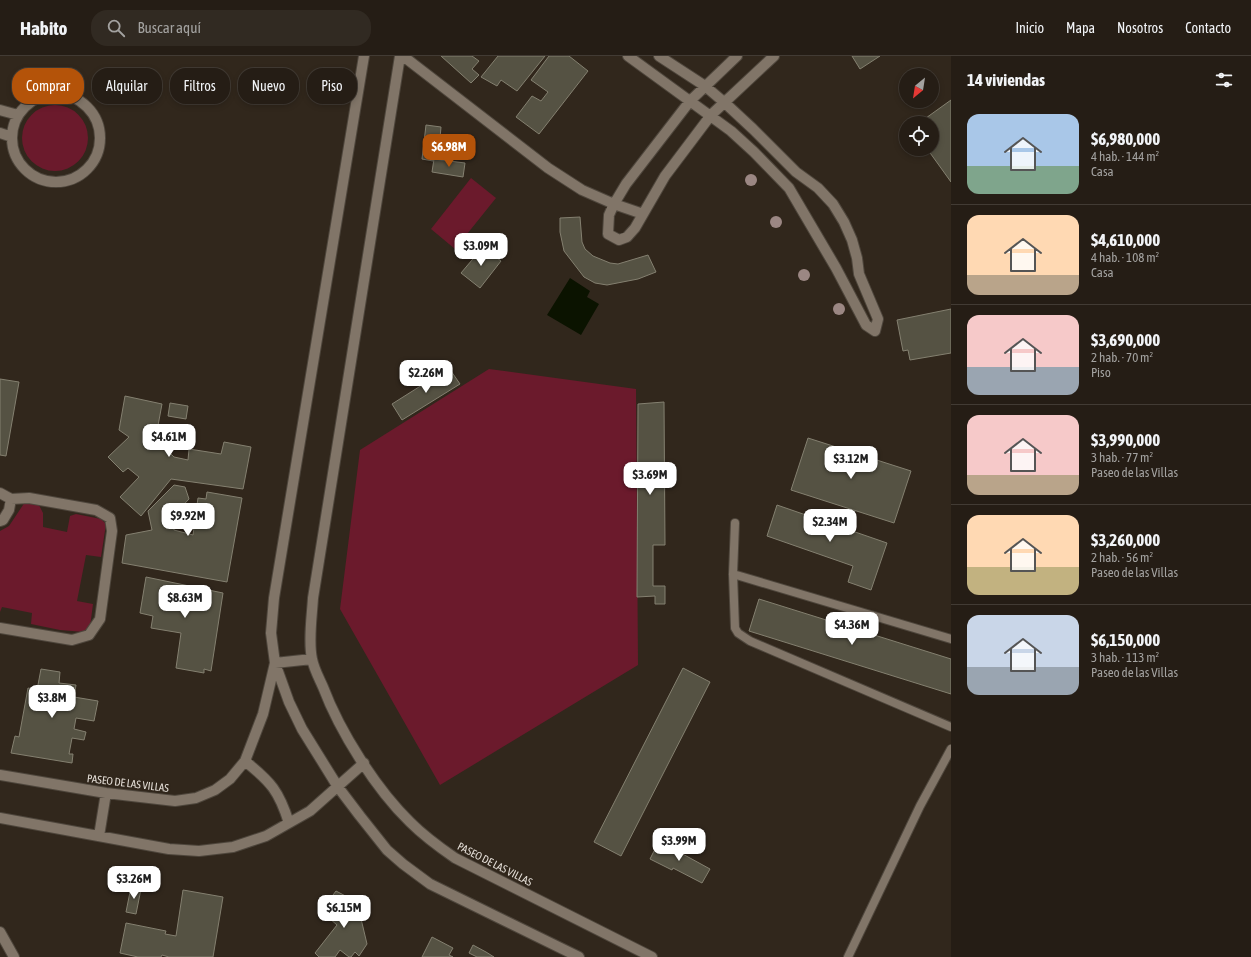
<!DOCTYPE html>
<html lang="es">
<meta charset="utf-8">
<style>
body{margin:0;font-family:"Asap Condensed",sans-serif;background:#312a22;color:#f1f3f6;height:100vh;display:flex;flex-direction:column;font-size:15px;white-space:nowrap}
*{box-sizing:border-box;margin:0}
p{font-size:13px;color:#a3a2a0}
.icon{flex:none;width:22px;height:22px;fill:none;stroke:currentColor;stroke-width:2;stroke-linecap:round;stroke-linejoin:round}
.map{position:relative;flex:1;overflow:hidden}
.panel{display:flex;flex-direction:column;background:#251d15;width:300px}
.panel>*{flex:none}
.guide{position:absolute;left:12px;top:12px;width:380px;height:36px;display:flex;gap:8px}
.needle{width:26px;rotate:210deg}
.controls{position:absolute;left:899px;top:12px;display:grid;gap:8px}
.controls a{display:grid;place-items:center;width:40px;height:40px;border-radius:50%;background:#251d15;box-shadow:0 2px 6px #0003,0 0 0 1px #423b34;font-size:20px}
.price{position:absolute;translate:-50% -34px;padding:0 9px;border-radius:8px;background:#fff;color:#222;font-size:13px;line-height:26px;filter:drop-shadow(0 1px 2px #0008)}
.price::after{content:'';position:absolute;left:50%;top:24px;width:12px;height:9px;margin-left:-6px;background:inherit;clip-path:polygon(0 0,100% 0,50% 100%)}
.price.current{background:#b45309;color:#fff}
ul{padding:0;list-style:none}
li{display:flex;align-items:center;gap:12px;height:100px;padding:0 16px}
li+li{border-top:1px solid #423b34}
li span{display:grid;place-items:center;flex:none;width:112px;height:80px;border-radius:12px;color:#555}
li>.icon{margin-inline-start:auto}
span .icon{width:48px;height:48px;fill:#fffc;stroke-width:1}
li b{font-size:17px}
h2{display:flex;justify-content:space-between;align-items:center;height:48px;padding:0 16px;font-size:17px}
.pill{padding:0 14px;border-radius:16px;background:#251d15;box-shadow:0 2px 6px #0003,0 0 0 1px #423b34;font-size:14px;line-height:36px}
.pill.current{background:#b45309;color:#fff}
header{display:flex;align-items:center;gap:24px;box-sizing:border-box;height:56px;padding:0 20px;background:#251d15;border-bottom:1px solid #423b34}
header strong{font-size:19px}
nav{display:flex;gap:22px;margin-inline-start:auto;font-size:14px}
.search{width:280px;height:36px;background:#312a22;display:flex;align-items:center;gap:10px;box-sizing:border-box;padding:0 14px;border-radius:16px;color:#a3a2a0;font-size:15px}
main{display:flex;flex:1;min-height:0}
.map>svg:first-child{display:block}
.green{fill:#6b1a2c}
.water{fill:#0b1300}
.building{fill:#555243;stroke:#848070}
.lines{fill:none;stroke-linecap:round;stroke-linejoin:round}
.service-casing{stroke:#4e463c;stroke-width:10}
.minor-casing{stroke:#4e463c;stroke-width:12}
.service{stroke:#817568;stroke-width:8}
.minor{stroke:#817568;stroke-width:10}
.tree{fill:#9b8783}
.labels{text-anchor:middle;stroke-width:3.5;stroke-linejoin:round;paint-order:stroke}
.street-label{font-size:11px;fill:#e4ded7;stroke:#31271c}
</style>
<header>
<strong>Habito</strong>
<div class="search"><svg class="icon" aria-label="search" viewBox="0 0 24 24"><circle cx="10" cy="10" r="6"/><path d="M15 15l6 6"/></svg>Buscar aquí</div>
<nav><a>Inicio</a><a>Mapa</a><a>Nosotros</a><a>Contacto</a></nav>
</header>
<main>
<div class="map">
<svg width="951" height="901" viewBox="0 0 951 901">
<rect width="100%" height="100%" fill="#31271c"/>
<path class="green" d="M22 82a33 33 0 1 1 66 0a33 33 0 1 1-66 0Z
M471 122 496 142 455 193 431 173Z
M489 313 636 333 638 609 440 729 340 553 360 394Z
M25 446 38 447 43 457V471L67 476 70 460 76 458 101 463 106 468 101 501 86 499 77 545 93 548 90 571 84 576 60 574 31 568 32 557 2 551 0 556V475L9 470Z"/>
<path class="water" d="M570 222 590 235 587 241 599 248 581 279 547 259Z"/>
<path class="building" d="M441 0H472L479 5 472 13 479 19 471 27Z
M498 0H545L517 35 501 24 497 30 481 21Z
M549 0H569L588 15 539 78 516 61 532 40 541 45 548 36 531 24Z
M852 0H880L860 13Z
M951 44V126L928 94 932 93 933 90 932 67H919Z
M426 69 441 71 439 93 435 92 433 105 422 103Z
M434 103 465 107 463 121 432 116Z
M580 161 582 186 585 193 593 200 610 207 618 208 648 199 656 216 638 223 607 229 595 227 584 221 564 195 560 176V162Z
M483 191 501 205 480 232 461 217Z
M951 253V297L910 304 908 294 903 295 897 264Z
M449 312 460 328 402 364 392 348Z
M0 323 19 326 6 400 0 399Z
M125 340 162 348 157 375H156L153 380 174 401 188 404 189 393 221 398 224 386 251 391 243 433 171 423 141 460 120 441 139 421 128 412 123 416 108 401 129 381 119 374Z
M664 346 665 489H653V530H665V548H655V540L637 541 638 348Z
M170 347 188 350 186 363 168 360Z
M808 382 911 415 894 467 791 434Z
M174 429 185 431 189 443 171 462 174 474 193 479 198 442 206 443 207 436 242 442 227 526 122 507 126 479 152 474 148 455Z
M777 449 887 487 871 534 848 526 853 510 767 480Z
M146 521 223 537 211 615 204 613V617L176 612 181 577 151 572 153 560 140 557Z
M759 543 951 603V638L749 575Z
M683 612 710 626 621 800 594 786Z
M41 613 60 616 59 627 76 629 74 641 98 645 94 665 76 662 74 673 86 676 84 684 72 682 69 698H73L72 707 11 697 15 680 19 681 28 632 37 634Z
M659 785 710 813 702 827 673 812 672 814 650 803Z
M131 831 141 833 136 858 126 856Z
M183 834 223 841 213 901H169L162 899 161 901H138L120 897 126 867 166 875 165 878 176 880Z
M336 835 357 846 367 888 359 900 355 896 351 901H349L340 894 335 901H319L315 897 337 869 329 862 336 854 327 847Z
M432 881 453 892 449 899 453 901H422Z
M473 889 486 896 494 901H477L469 897Z"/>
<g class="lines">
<g class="service-casing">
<path id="service" d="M735 467 733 518 735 572 738 577 750 585 951 671
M733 518 951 583
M848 901 920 750 951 693"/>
</g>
<g class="minor-casing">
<path id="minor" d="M364 0 274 542 271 577 275 607 289 646 302 673 338 731 360 760 387 794 403 808 430 828 579 901
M400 0 313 542C312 560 308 585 312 603 314 613 319 622 323 631 340 676 376 733 410 766 424 780 439 791 455 802L652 901
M403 0 548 112 582 134 614 148 643 158
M628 0 731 75 754 96 789 132 836 212 866 269 875 275 878 263 859 218 857 202 852 184 844 166 833 148 818 132 796 116 753 73 725 47 705 30 659 0
M737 0 690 45 626 128 614 148 609 159 608 178 619 184 627 181 635 172 665 120 711 59 774 0
M12 82a44 44 0 1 1 88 0a44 44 0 1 1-88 0Z
M0 54 18 59
M0 77 12 81
M0 437 11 443 29 442 96 454 110 462 112 475 100 563 89 579 72 584 0 572
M0 465 3 464 9 454 11 443
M245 705C271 726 279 735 289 767
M0 719 106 737 175 745 196 742 215 734 230 723 245 705 263 658 275 607 312 603
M0 762 169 793 199 795 233 791 266 780 310 755 364 707
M99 780 106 737
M0 876 14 901"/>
</g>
<use href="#service" class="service"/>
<use href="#minor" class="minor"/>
</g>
<g class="tree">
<circle cx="751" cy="124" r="6"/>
<circle cx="776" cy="166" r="6"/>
<circle cx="804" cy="219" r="6"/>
<circle cx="839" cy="253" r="6"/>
</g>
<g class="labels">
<g class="street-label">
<text transform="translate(128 727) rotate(7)" y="4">PASEO DE LAS VILLAS</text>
<text transform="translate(495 808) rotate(27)" y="4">PASEO DE LAS VILLAS</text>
</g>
</g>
</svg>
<div class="controls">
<a><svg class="needle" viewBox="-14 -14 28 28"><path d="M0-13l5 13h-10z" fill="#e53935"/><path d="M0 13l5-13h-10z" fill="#a3a2a0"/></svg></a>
<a><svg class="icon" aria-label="locate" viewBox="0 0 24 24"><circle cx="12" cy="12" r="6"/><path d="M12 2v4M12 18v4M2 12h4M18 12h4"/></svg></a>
</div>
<b class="price current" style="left:449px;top:112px">$6.98M</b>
<b class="price" style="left:481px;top:211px">$3.09M</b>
<b class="price" style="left:426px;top:338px">$2.26M</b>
<b class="price" style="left:169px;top:402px">$4.61M</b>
<b class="price" style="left:851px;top:424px">$3.12M</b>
<b class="price" style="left:650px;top:440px">$3.69M</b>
<b class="price" style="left:188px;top:481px">$9.92M</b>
<b class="price" style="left:830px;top:487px">$2.34M</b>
<b class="price" style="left:185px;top:563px">$8.63M</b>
<b class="price" style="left:852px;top:590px">$4.36M</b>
<b class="price" style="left:52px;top:663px">$3.8M</b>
<b class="price" style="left:679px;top:806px">$3.99M</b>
<b class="price" style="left:134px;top:844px">$3.26M</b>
<b class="price" style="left:344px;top:873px">$6.15M</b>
<div class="guide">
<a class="pill current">Comprar</a>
<a class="pill">Alquilar</a>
<a class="pill">Filtros</a>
<a class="pill">Nuevo</a>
<a class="pill">Piso</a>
</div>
</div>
<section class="panel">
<h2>14 viviendas<svg class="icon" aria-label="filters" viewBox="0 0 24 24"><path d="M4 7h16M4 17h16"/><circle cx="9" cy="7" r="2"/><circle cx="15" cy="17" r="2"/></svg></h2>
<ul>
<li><span style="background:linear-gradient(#a9c7e8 65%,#7fa58c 0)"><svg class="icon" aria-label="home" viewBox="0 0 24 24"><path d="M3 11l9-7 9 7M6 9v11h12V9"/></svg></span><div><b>$6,980,000</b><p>4 hab. · 144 m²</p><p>Casa</p></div></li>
<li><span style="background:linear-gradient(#ffd9b3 75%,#b9a48a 0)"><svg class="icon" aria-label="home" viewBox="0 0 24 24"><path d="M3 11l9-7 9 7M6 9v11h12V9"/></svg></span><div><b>$4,610,000</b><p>4 hab. · 108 m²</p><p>Casa</p></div></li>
<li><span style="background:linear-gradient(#f6c9c9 65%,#9aa5b1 0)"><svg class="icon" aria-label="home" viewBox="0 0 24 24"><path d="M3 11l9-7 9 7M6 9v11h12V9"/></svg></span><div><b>$3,690,000</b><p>2 hab. · 70 m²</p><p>Piso</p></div></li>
<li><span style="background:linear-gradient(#f6c9c9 75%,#b9a48a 0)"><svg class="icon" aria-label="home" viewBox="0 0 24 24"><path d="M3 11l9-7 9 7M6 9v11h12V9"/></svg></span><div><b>$3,990,000</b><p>3 hab. · 77 m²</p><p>Paseo de las Villas</p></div></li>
<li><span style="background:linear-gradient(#ffd9b3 65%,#c2b280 0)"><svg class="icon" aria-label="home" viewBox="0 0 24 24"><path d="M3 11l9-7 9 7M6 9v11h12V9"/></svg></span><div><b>$3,260,000</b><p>2 hab. · 56 m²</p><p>Paseo de las Villas</p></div></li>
<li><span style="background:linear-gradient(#c9d6e8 65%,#9aa5b1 0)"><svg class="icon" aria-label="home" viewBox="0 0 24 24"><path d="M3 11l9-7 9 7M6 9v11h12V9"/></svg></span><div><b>$6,150,000</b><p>3 hab. · 113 m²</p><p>Paseo de las Villas</p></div></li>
</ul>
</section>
</main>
